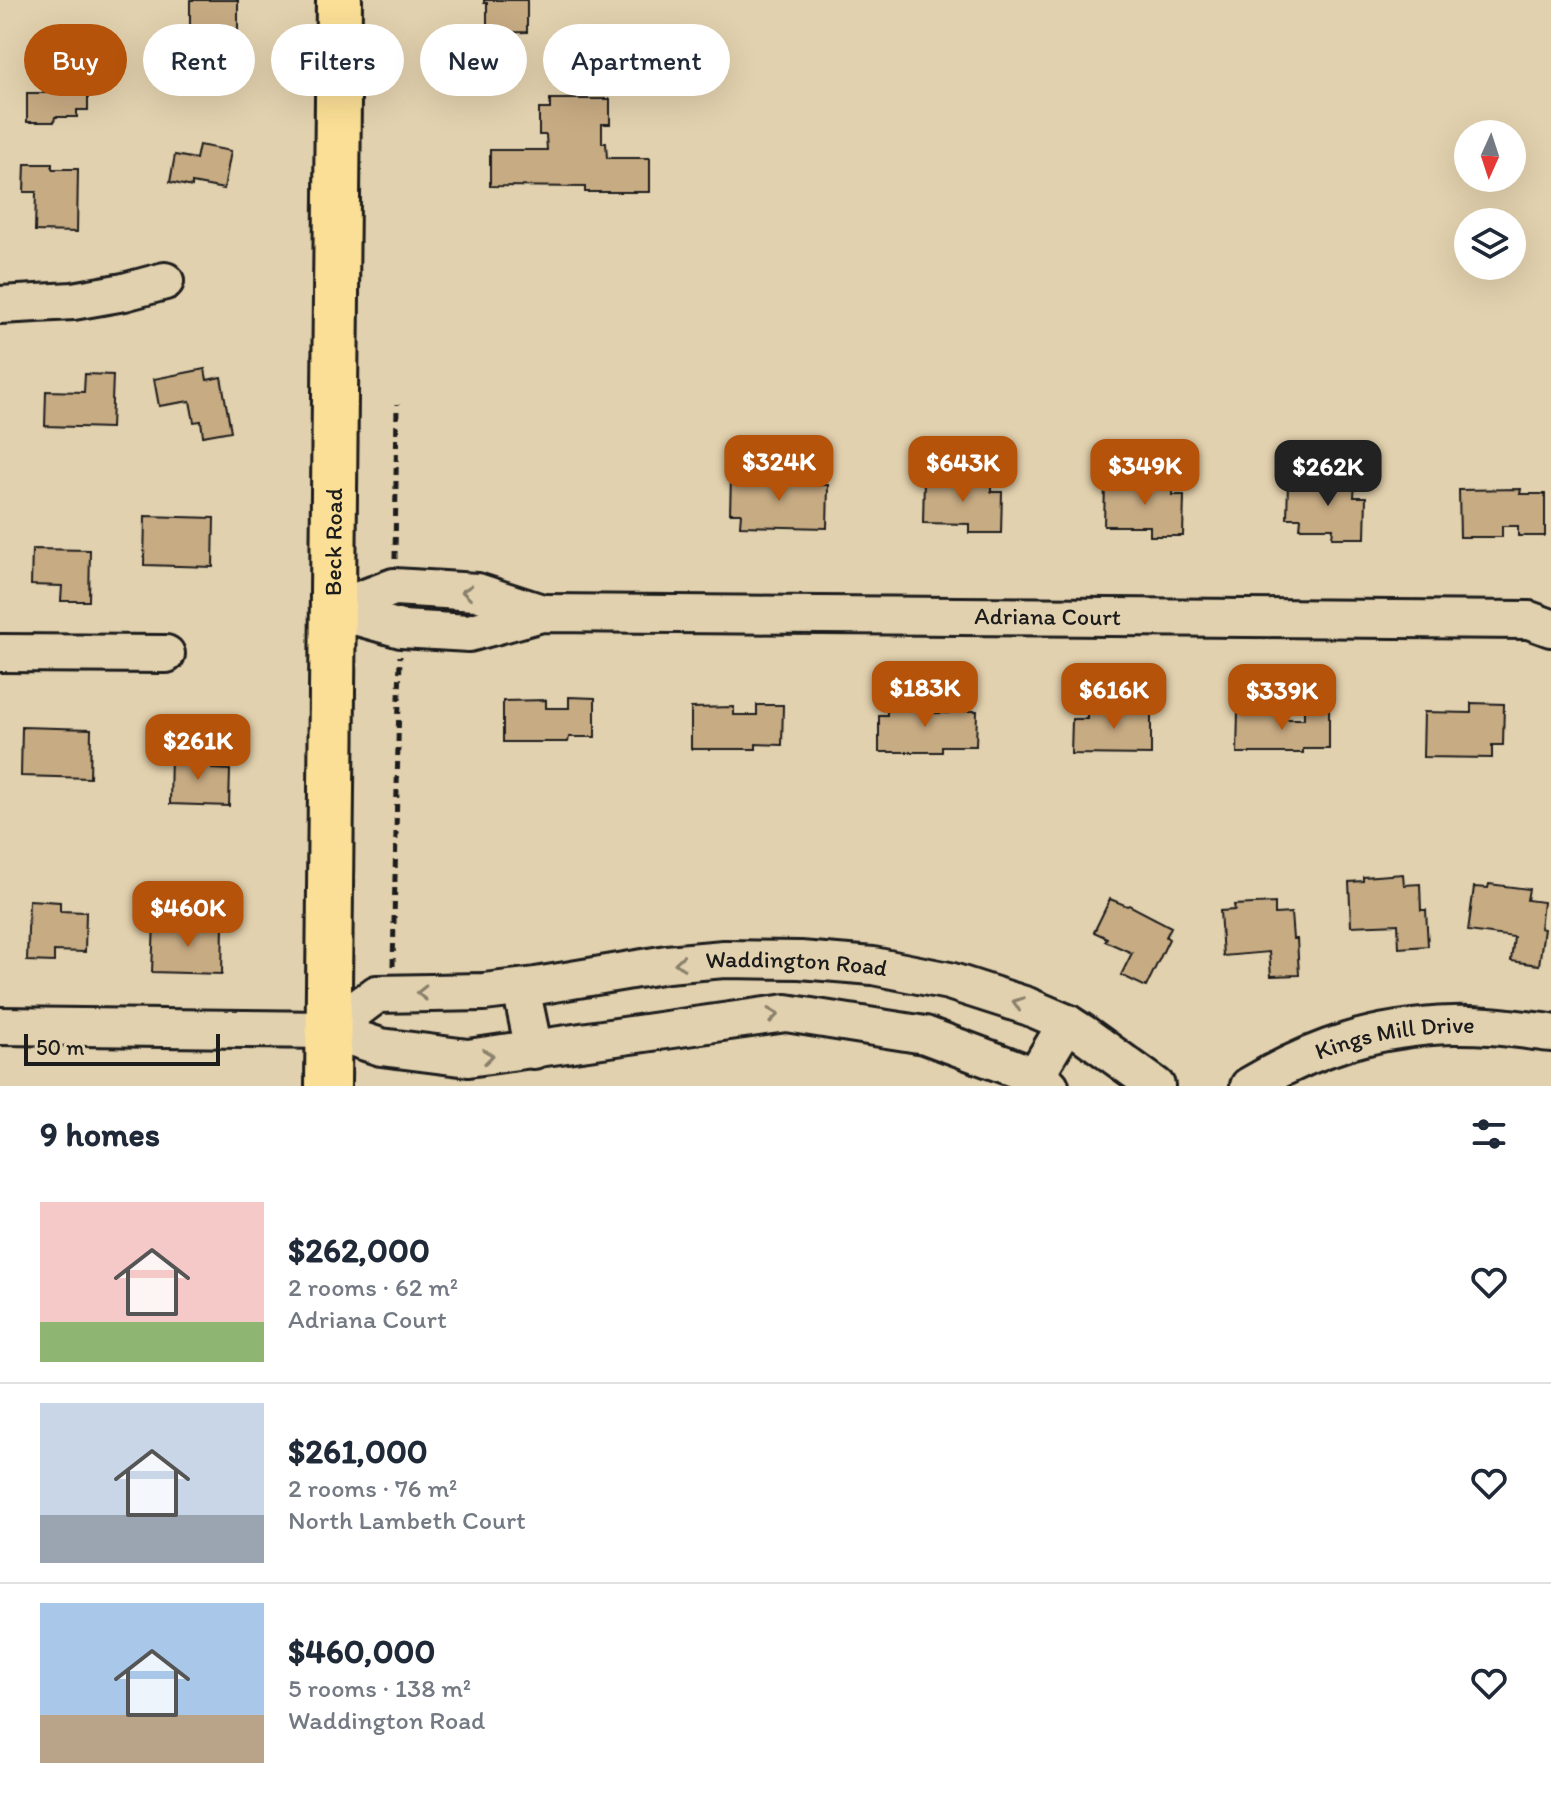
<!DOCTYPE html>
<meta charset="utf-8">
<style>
body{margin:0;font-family:Itim,sans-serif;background:#f6f6f7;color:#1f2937;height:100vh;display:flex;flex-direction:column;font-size:30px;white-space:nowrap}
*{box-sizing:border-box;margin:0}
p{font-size:26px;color:#747a83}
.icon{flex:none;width:44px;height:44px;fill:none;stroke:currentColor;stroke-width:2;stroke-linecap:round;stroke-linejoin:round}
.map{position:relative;height:1086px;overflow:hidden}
.sheet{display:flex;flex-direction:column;background:#fff;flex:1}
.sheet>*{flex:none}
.guide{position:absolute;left:24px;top:24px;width:800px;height:72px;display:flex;gap:16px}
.needle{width:52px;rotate:183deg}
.tools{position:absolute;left:1454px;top:120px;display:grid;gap:16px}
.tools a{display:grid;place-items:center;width:72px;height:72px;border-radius:50%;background:#fff;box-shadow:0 8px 32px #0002;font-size:40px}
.scale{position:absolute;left:24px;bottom:20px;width:196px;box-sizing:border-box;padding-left:8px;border:4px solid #1c1c1c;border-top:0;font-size:22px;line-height:28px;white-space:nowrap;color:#1c1c1c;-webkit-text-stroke:6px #e2d1ae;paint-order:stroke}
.price{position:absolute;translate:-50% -68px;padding:0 18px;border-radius:16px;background:#b45309;color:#fff;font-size:26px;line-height:52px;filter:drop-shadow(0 2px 4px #0008)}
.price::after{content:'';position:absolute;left:50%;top:48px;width:24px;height:18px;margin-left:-12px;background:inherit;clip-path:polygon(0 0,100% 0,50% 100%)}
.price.selected{background:#222;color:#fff}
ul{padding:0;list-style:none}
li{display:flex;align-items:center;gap:24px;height:200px;padding:0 40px}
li+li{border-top:2px solid #e0e1e3}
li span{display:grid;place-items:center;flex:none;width:224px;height:160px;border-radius:0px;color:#555}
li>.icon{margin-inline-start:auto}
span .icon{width:96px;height:96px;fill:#fffc;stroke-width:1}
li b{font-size:34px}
h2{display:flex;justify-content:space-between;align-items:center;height:96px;padding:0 40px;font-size:34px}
.chip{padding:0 28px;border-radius:36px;background:#fff;box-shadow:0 8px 32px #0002;font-size:28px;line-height:72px}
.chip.selected{background:#b45309;color:#fff}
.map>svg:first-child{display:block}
.building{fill:#c7ab83;stroke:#1c1c1c;stroke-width:2}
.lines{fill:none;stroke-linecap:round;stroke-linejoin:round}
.minor-casing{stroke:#1c1c1c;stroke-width:42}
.major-casing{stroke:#1c1c1c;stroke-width:50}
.path{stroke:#1c1c1c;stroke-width:5;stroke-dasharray:8 6;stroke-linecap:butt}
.minor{stroke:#e2d1ae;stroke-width:36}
.major{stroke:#fbdf96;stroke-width:44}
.oneway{stroke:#89806c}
.labels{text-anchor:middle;stroke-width:6;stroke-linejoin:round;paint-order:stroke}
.street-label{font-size:24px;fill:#1c1c1c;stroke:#e2d1ae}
</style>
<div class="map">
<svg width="1551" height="1086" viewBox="0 0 1551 1086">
<rect width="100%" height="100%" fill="#e2d1ae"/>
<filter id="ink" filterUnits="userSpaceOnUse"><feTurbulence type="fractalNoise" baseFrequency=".0125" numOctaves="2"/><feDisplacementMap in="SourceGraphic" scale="16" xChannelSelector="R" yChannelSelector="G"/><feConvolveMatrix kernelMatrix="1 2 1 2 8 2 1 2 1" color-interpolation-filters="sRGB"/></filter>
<g filter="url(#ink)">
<path class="building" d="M190 0H238V52L190 51Z
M484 0H527V32L487 33V3H484Z
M46 55 101 56 100 80H88V110H77V117H55L54 122H27V93H46Z
M550 99H610V124H602V143H606L607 158H650V192H585V187L490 186V150H547L546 135H539V109H550Z
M199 145 231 151 224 189 192 183V187L170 182 175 155 196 159Z
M25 164H52V169H78L77 232 35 231 36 192H24Z
M205 369 207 380 221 377 231 431 203 436 201 421 194 422 190 401 159 406 154 379Z
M85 374 113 375 111 428 45 426 46 391 84 392Z
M731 478 799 479V485H828L827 528 740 526 741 513H730Z
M924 478 991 479V492H1002L1001 533H969V524L923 523Z
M1105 481 1173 482 1172 495H1184L1183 536H1150V526H1104Z
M1288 483 1355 484 1354 497H1366L1365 538H1332L1333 528H1300L1301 518H1287Z
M1521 489 1520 494H1545V536H1518V526H1502V537H1460L1459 490Z
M145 516 214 518 213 567 144 565Z
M32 549 90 550 89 601H61L62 586 31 585Z
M569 697 595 698V737H569L568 742H503V701L546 700V708H569Z
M1119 701 1151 702V755L1071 754 1072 719H1087V711H1119Z
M887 703H931V713H949V711H977L976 746H942V752H879V715H887Z
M1471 703 1504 704 1503 745H1492V758L1423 757 1424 712 1471 713Z
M757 705H783L782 745 756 744V749H691V708L734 707V715H757Z
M1304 709H1329V749H1303V753H1237L1238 712 1281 711V719H1304Z
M22 727 91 729 90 778 21 776Z
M171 753H199V764H212V769L230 770 229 806 170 804Z
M1403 874 1404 885 1420 884 1421 910H1426L1428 946 1399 948 1398 924 1351 926 1349 882 1363 881V877Z
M1489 884 1529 889 1527 900 1543 902 1540 928 1544 929 1539 965 1511 961 1514 937 1468 931 1474 887 1488 888Z
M1110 899 1127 906 1129 905 1171 927 1166 937 1169 939 1146 987 1121 975 1132 953 1105 941 1107 938 1094 932Z
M29 900 60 902V911L86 912 85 952 54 951V962L27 961Z
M1275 903V914L1291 913 1293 939H1297L1299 975 1271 976 1269 952 1223 956 1220 911 1235 910 1234 905Z
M154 923 223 925 222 974 152 972Z"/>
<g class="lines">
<g class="minor-casing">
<g id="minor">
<path d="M0 305 73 301 124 292 165 281"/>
<path id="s1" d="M333 610 401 629 469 633 542 613 1529 620 1551 628"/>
<path d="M333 610 394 587 477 592 542 613"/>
<path d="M0 653 166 654"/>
<path d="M521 988 534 1050"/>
<path d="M0 1026 329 1030 381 1047 468 1058 786 1013 925 1035 1035 1076 1050 1086"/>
<path id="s2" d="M329 1030 377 994 484 992 536 986 667 964 724 959 800 960 873 966 949 981 1027 1006 1067 1023 1084 1034 1156 1086"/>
<path d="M1035 1076 1067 1023"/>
<path id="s3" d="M1249 1086C1315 1047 1376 1027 1453 1025 1486 1024 1518 1029 1551 1033"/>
</g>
</g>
<g class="major-casing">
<g id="major">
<path id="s4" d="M328 1086 339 0"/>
</g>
</g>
<path class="path" d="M395 559 397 404
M393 966 400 656"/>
<use href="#minor" class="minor"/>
<use href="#major" class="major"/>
</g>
<defs><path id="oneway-chevron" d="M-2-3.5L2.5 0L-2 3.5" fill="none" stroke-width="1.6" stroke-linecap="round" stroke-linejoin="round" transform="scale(2)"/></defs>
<g class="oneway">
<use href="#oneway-chevron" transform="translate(467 592) rotate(-174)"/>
<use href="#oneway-chevron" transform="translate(680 963) rotate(175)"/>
<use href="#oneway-chevron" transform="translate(422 993) rotate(179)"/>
<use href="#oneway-chevron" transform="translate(1018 1003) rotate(-161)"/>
<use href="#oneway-chevron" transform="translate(773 1015) rotate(-8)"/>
<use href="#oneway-chevron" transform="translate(488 1056) rotate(-7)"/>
</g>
</g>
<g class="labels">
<g class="street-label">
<text dy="8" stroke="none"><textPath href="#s4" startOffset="544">Beck Road</textPath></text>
<text dy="8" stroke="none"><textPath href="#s1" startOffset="720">Adriana Court</textPath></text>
<text dy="8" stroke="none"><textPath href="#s2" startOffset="482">Waddington Road</textPath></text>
<text dy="8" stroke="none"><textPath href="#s3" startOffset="156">Kings Mill Drive</textPath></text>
</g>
</g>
</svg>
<div class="tools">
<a><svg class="needle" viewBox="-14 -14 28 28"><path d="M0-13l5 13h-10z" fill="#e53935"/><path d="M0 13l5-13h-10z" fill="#747a83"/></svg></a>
<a><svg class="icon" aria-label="layers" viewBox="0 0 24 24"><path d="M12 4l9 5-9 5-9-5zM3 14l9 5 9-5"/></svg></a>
</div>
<div class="scale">50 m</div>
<b class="price" style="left:779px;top:503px">$324K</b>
<b class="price" style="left:963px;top:504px">$643K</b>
<b class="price" style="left:1145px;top:507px">$349K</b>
<b class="price selected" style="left:1328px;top:508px">$262K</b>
<b class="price" style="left:925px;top:729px">$183K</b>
<b class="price" style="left:1114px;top:731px">$616K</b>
<b class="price" style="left:1282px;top:732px">$339K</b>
<b class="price" style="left:198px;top:782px">$261K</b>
<b class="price" style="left:188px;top:949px">$460K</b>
<div class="guide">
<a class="chip selected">Buy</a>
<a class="chip">Rent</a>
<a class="chip">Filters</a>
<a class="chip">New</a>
<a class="chip">Apartment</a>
</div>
</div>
<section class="sheet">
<h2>9 homes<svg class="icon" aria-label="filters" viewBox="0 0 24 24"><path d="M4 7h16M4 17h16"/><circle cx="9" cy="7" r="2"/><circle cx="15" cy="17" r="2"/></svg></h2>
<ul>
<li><span style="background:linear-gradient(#f6c9c9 75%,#8fb573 0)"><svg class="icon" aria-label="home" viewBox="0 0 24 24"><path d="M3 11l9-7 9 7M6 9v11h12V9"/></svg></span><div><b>$262,000</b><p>2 rooms · 62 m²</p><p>Adriana Court</p></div><svg class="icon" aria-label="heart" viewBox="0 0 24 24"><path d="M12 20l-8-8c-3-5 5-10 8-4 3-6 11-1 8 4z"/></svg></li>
<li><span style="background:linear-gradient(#c9d6e8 70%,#9aa5b1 0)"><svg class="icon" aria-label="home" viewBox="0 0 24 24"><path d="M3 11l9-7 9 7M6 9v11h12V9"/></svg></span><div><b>$261,000</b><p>2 rooms · 76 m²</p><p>North Lambeth Court</p></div><svg class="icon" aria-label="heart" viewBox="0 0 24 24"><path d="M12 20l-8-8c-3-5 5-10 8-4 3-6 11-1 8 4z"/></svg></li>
<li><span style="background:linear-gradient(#a9c7e8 70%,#b9a48a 0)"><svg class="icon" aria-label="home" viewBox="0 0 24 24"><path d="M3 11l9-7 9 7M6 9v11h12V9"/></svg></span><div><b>$460,000</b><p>5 rooms · 138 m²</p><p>Waddington Road</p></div><svg class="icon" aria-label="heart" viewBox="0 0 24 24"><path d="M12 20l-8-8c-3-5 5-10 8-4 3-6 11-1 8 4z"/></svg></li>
</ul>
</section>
